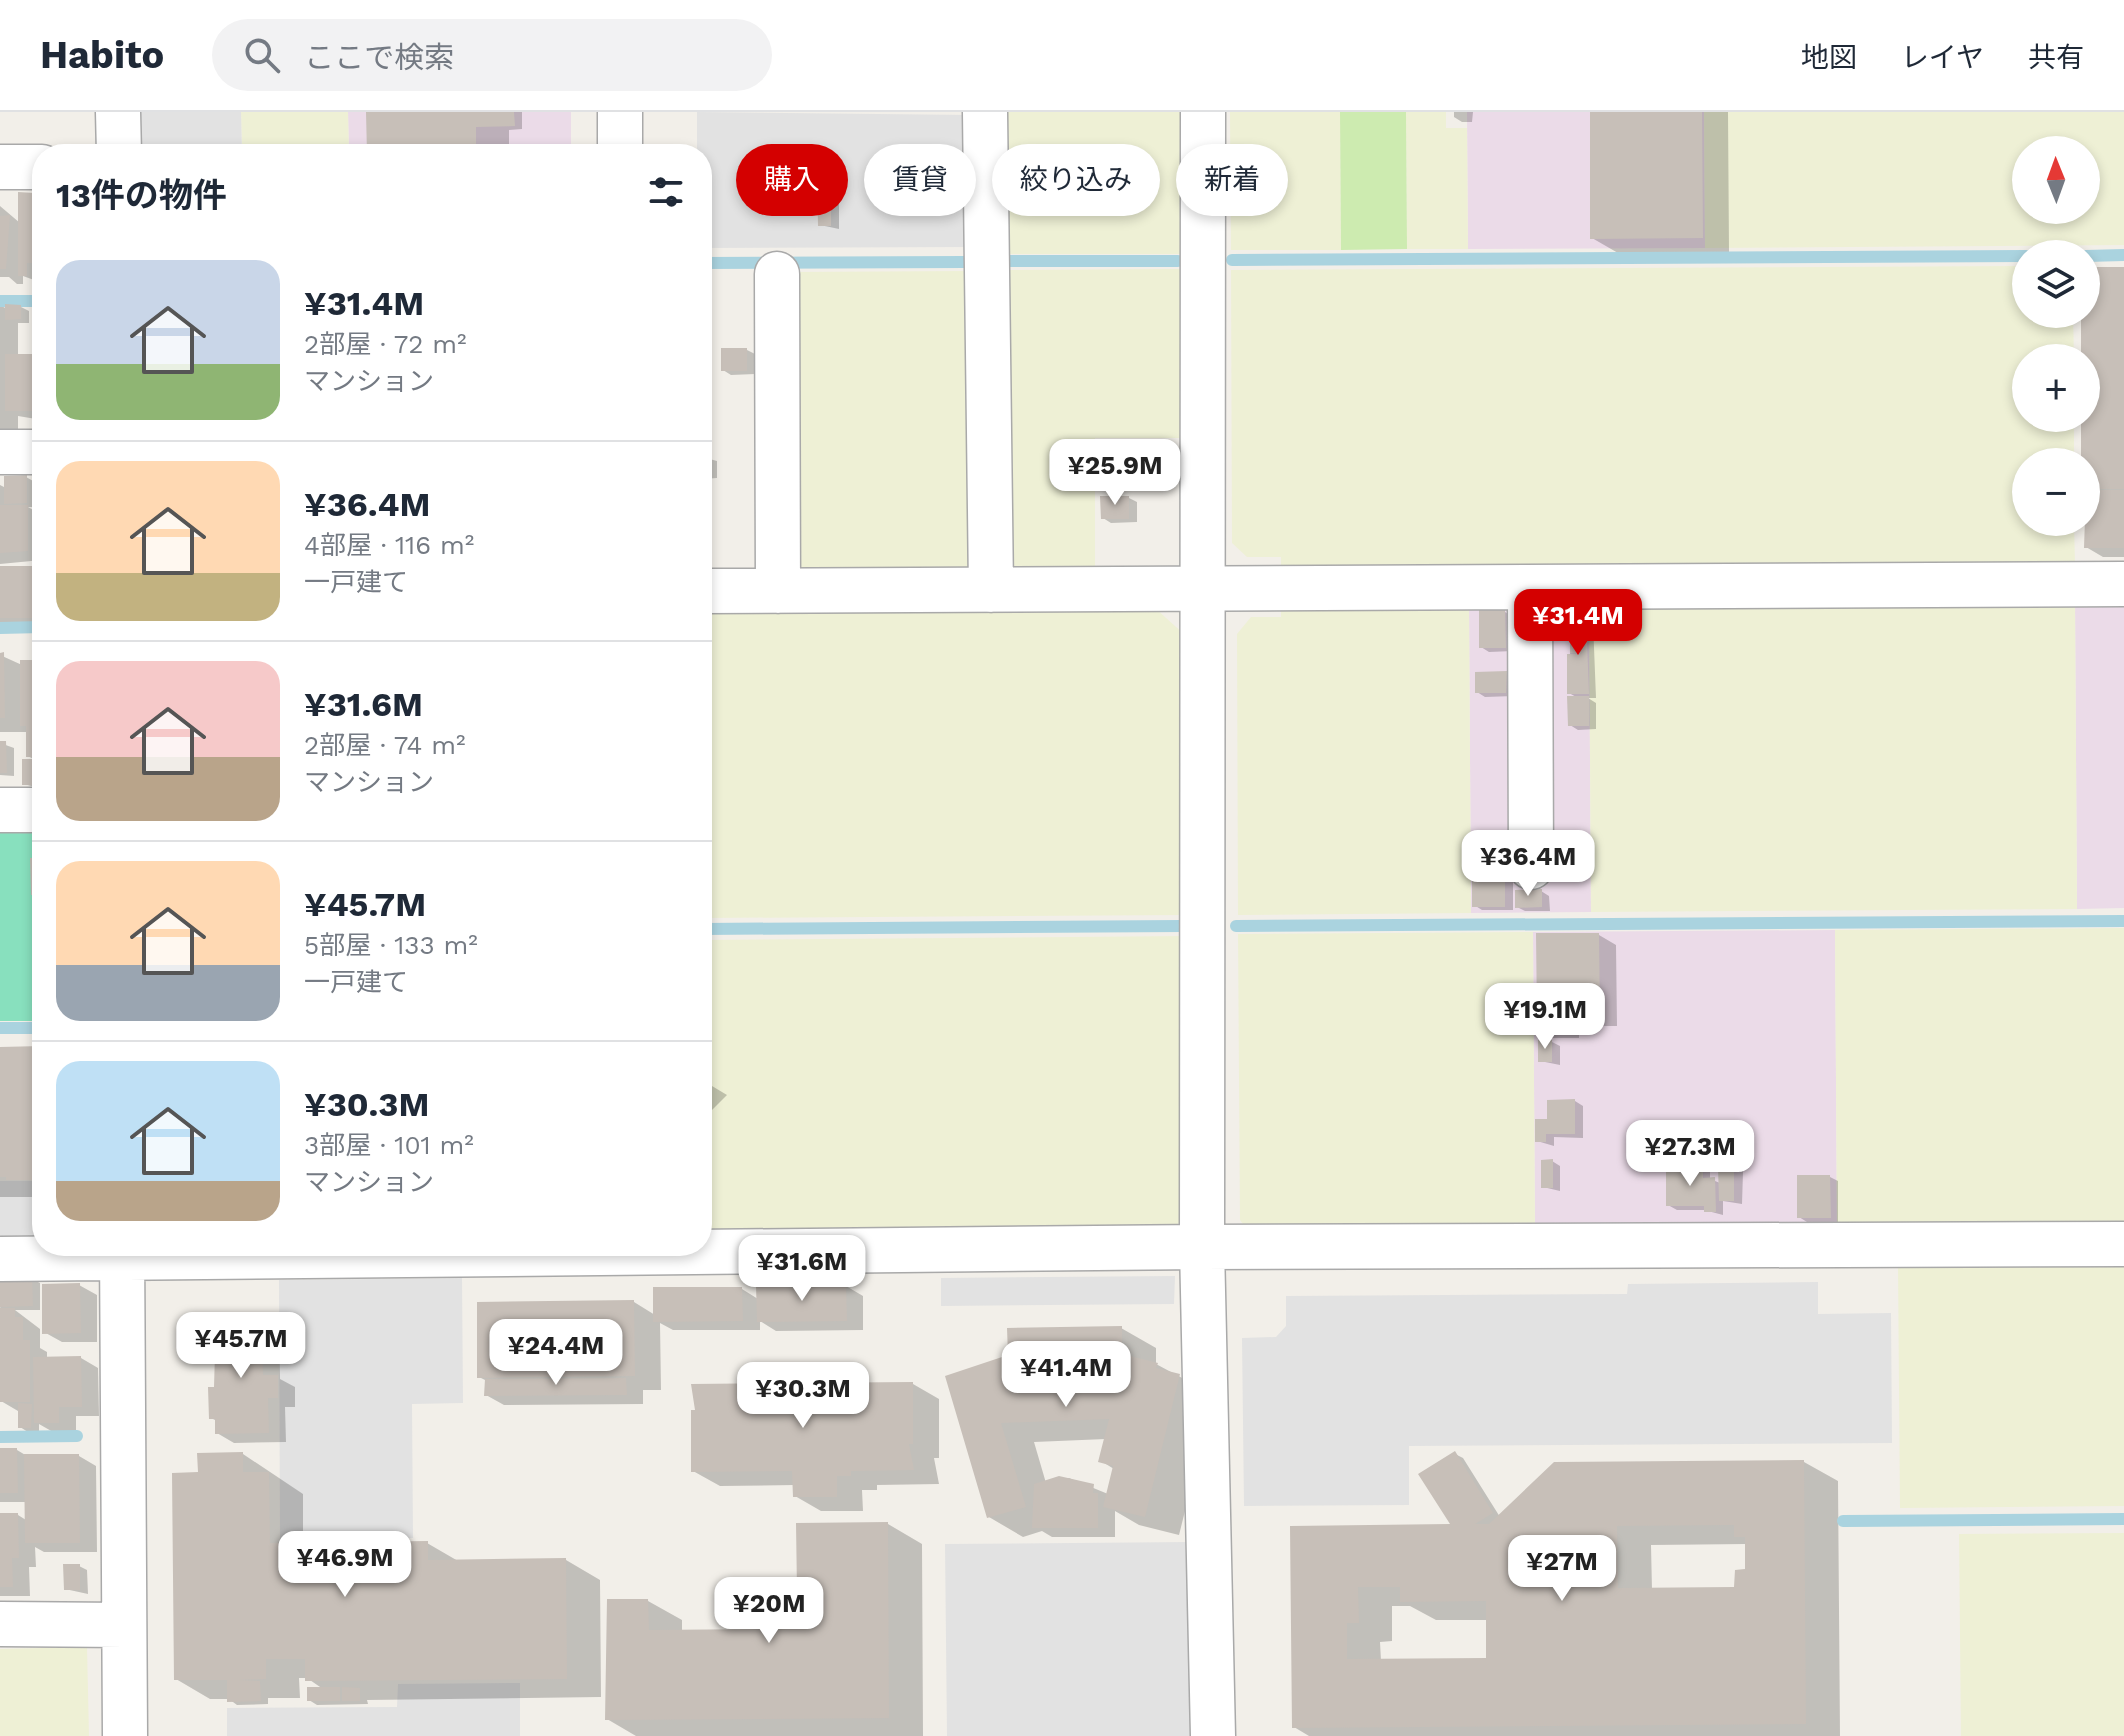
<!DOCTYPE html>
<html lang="ja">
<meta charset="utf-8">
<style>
body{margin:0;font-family:"Work Sans","Noto Sans JP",sans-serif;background:#f2f2f3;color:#1f2937;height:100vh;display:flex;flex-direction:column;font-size:30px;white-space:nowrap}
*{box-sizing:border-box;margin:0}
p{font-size:26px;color:#747a83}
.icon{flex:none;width:44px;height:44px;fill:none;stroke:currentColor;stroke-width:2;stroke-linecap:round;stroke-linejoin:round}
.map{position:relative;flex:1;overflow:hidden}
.sheet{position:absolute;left:32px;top:32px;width:680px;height:1112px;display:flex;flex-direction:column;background:#fff;border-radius:32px;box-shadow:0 4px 12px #0003}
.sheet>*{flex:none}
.hud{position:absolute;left:736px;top:32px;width:760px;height:72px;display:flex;gap:16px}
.needle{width:52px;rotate:359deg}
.buttons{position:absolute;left:2012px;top:24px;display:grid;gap:16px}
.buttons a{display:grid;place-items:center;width:88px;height:88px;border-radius:50%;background:#fff;box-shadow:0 4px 12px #0003;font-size:40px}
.price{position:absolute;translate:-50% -68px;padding:0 18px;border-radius:16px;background:#fff;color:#222;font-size:26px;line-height:52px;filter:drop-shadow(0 2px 4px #0008)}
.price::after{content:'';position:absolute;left:50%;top:48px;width:24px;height:18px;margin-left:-12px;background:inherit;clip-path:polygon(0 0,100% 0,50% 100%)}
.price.active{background:#d40000;color:#fff}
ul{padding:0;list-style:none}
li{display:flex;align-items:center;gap:24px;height:200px;padding:0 24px}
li+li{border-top:2px solid #e0e1e3}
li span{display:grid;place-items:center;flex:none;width:224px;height:160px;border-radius:24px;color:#555}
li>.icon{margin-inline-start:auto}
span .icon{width:96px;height:96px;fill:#fffc;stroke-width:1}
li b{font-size:34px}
h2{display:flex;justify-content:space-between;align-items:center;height:96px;padding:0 24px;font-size:34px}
.tag{padding:0 28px;border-radius:36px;background:#fff;box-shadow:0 4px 12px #0003;font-size:28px;line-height:72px}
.tag.active{background:#d40000;color:#fff}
header{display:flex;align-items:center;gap:48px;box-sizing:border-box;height:112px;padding:0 40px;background:#fff;border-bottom:2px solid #e0e1e3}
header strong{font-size:38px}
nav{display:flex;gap:44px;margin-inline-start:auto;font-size:28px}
.search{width:560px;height:72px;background:#f2f2f3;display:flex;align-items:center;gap:20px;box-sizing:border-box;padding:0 28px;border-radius:44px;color:#747a83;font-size:30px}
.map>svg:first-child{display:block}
.industrial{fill:#ebdbe8}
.farmland{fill:#eef0d5;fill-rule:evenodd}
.grass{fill:#cdebb0}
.pitch{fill:#88e0be}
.parking{fill:#e2e2e2}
.shadow{fill:#0003;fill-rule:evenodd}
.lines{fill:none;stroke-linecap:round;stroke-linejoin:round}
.stream{stroke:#aad3df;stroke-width:12}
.building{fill:#c7bfb8;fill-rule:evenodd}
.minor-casing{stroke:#a9a9a9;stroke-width:47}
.minor{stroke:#fff;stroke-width:44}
</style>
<header>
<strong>Habito</strong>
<div class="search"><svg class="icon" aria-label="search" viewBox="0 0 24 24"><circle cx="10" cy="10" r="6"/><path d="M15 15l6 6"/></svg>ここで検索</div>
<nav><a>地図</a><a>レイヤ</a><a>共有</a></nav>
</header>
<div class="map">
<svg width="2124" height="1624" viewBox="0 0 2124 1624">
<rect width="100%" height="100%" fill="#f2efe9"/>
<path class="industrial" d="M348 0H571V42H349Z
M1467 0H1704L1705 136 1468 137Z
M2075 489H2124V796L2077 797Z
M1469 493H1589L1591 800 1471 801Z
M1835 818 1837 1118 1535 1120 1533 820Z"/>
<path class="farmland" d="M241 0H348L349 42H242Z
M1003 0H1180L1181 142H1004Z
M1230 0H1340L1341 138H1231Z
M1406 0H1446V16H1467L1468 137H1407Z
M1704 0H2124V133L1705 136ZM2026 38H2086V98H2026Z
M2026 154V202H2073L2074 246H2026V306H2074V350H2026V410H2074L2075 453 1281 456V445H1247L1232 431 1231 158Z
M1181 157V326H1095V458H1006L1004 158Z
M970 159 972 457 792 458 790 160Z
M2075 489 2077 797 1591 800 1589 493Z
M1469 493 1471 801 1238 803 1237 522 1251 505H1281V495Z
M1155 496 1185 523 1187 803 702 806V499Z
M2124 816V1116L1837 1118 1835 818Z
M1533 820 1535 1120 1247 1117 1240 1108 1238 822Z
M1187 824 1189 1101 1176 1114 702 1117V828Z
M2124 1153V1394L1900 1396 1898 1155Z
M2124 1421V1624H1961L1959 1422Z
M87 1535 89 1624H0V1537Z"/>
<path class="grass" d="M1340 0H1406L1407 137 1341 138Z"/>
<path class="pitch" d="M0 719 42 720V909H0Z"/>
<path class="parking" d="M138 0H241L242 42H138Z
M697 0 970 3 971 135 702 136V42H697Z
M0 1069H42V1124H0Z
M1175 1164 1174 1192 941 1194V1166Z
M462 1166 463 1291 412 1292 413 1426 280 1427 279 1168Z
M1818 1170V1202L1891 1201 1892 1331 1409 1334V1393L1244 1394 1242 1226 1276 1225 1286 1214V1184L1627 1182 1628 1172Z
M1190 1430 1192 1624H947L945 1432Z
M520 1571V1624H227V1596L397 1595 398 1572Z"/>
<path class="shadow" d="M368 0H522V17L509 18V42H369Z
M1454 0H1473L1472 10H1462L1454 5Z
M1592 0H1728L1729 140 1618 141 1592 126Z
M830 66 839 71V117L820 113Z
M33 83 42 88V160L34 158V168L23 164V172H17L9 165H0V94L20 111Z
M2086 157H2124V445H2103L2086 435V246H2083V202H2086Z
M0 193 7 197 21 195 29 199V211H18V244H42V308L18 304V327H0Z
M747 238 755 242V262L731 263 723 258Z
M702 345 717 349V366L702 367Z
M26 365 35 370V395H28L42 403V448L0 452V373L6 376Z
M1129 386 1137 390V410L1111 411 1103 406Z
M0 456H36L42 459V515L0 513Z
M1505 500 1513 505V539L1489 540 1481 535Z
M1571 505 1593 510 1596 586H1588L1596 591V617L1578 618 1570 613 1578 586 1569 581Z
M0 543 22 553 42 550V677L24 672 37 649 28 644V620H0Z
M1506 561 1514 566V584L1485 585 1477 580Z
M0 631 14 636V664L0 663Z
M1505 761 1513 766V798H1482L1474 793Z
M1541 779 1549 784 1550 799H1525L1517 795Z
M1599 823 1616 833 1617 914H1579V926H1548L1540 921 1551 911 1539 904Z
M1552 930 1560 934V953L1540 949Z
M42 936V1085H0V937Z
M702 968 727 983 702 1008Z
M1575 989 1583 994V1026L1554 1025V1034L1537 1029 1549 1009Z
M1720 1024 1736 1025 1744 1029 1742 1092 1723 1089V1103L1704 1098H1677L1668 1093 1702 1055 1710 1059V1067L1720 1071Z
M1552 1049 1560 1054V1079L1543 1075Z
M1830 1065 1838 1069V1110H1807L1799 1105Z
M0 1167H32L40 1171V1198H15L40 1217V1236L47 1240V1246H81L98 1256 99 1304H76V1320H53L39 1312V1319L28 1320 20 1315 18 1299 1 1289Z
M79 1173 97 1183V1230H62L44 1220Z
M846 1174 863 1184V1218L776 1219 760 1209V1218H673L660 1211 661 1278H643V1292L504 1293 486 1283 487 1269 479 1265 634 1190 655 1203 742 1177 758 1187Z
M262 1210 279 1220 280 1267 295 1275V1295H285L286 1330 234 1331 217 1321V1309L211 1306 216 1277Z
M1121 1216 1156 1236V1252L1214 1283 1179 1423 1139 1413 1115 1399V1425H1052L1042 1419 1023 1425 989 1405 947 1266ZM1106 1327 1101 1349 1114 1357 1108 1382 1069 1366 1046 1371 1034 1330Z
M913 1272 939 1287V1346H934L939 1372 877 1373V1378H862L863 1399H821L795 1384V1373L720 1374 693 1359Z
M0 1338H17L27 1344H79L96 1354 97 1440H44L35 1435 36 1455H29L30 1484H0V1403H18L26 1408V1390H0Z
M243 1342 303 1382V1432L427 1431 458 1449 566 1448 600 1468 601 1585 367 1588 368 1592 317 1593 309 1588 323 1577 307 1566H299L300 1586H268V1592L237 1593 229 1587H210L176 1567 200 1362Z
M1455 1342 1463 1346 1500 1405 1804 1350 1838 1369 1840 1624H1309L1294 1615 1292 1416 1459 1414ZM1747 1432V1459L1736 1477 1652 1478 1651 1433ZM1392 1494H1410L1436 1508H1488V1548L1381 1549 1380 1530 1392 1529Z
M888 1412 922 1432 923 1624H636L607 1607 648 1489 682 1508V1520L782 1519V1504L772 1499Z
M79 1454 87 1458 88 1482 65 1477Z"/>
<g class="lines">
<path class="stream" d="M2086 144 2124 143
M1232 148 2026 144
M1002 149H1178
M702 151 965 150
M0 189H42
M0 516 42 515
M1236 814 2124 809
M702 817 1183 814
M0 916H42
M0 1325 77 1324
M1843 1409 2124 1407"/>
</g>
<path class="building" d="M366 0H514L515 14 476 15V42H367Z
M1590 0H1702L1703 126 1590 127Z
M817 64H831V114H818Z
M18 80 34 81V89H42V151H27V164H18Z
M10 103 6 157H0V104Z
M2086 155H2124V377H2086V350H2081V306H2086V246H2081V202H2086Z
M5 192 21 193V207L5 208Z
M721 236H747V259H721Z
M5 242H42V299H5Z
M27 363V391L4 392V364Z
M2086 378H2124V436H2084Z
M1100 384H1129V407H1101Z
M0 393H28V439L0 441Z
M0 454H36L37 506H0Z
M1479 498H1505L1506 536H1479Z
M1570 503H1586L1589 582H1567V542H1582L1570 541Z
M4 540 5 606H0V541Z
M20 548H42V645H26V614H20Z
M1507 559 1506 581H1475V560Z
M1567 584H1589V614H1568Z
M0 629H6L7 661H0Z
M22 647H42V673H22Z
M30 746H42V783H31Z
M1472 759H1505V795H1472Z
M1542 777V795L1515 796V778Z
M1536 821H1599L1600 905H1537Z
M1572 908V923H1538L1537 909Z
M1538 928H1552V950H1538Z
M42 934V1068H6V1065H0V935Z
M1575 987V1022H1546V1030H1535V1007H1547V988Z
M1718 1022 1736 1023V1054H1718Z
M1553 1047V1076H1541V1048Z
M1666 1053H1703V1066L1715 1065 1716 1100H1704V1094H1666Z
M1718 1055H1734V1089H1719Z
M1797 1063H1830L1831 1106H1797Z
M0 1165H32L33 1194 0 1195Z
M80 1171 81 1221 42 1222V1172Z
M846 1172 847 1209 757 1210 756 1173Z
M653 1175H742L743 1209 653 1210Z
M634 1188 635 1264 477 1266V1190Z
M0 1196H15V1205H23V1228H30V1290H0Z
M216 1208H262L263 1263H278V1286H268L269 1321 215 1322V1307H209L208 1275H214Z
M1122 1214V1242L1158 1251 1156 1256 1180 1262 1145 1405 1103 1395 1113 1354 1098 1350 1109 1307 1001 1311 1026 1395 987 1406 945 1264 1008 1243 1007 1216Z
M81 1244 82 1295H59V1311H34L33 1245Z
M626 1266 627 1283 484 1284 485 1267Z
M913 1270V1332H909L914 1358 851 1359V1364H837V1385H793L792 1359 691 1360V1298H695L691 1272Z
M18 1291 32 1292 31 1316H18Z
M0 1336H17L18 1381H0Z
M1455 1339 1493 1401 1475 1412H1489L1554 1350 1804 1348 1806 1612 1292 1616 1290 1414 1450 1412 1418 1362ZM1734 1413V1425H1745V1457L1735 1458 1734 1475 1618 1476 1617 1414ZM1358 1475H1400V1490L1486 1489V1546L1347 1547V1511H1359Z
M243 1340V1360H269L270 1431 428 1429V1448L566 1446 567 1567 305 1569V1547H266V1567L238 1568 260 1569 261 1589 227 1590V1568H174L172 1361 198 1360 197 1341Z
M24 1342H79L80 1431H25Z
M1059 1364 1094 1372 1093 1381H1098V1416H1032L1034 1372Z
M0 1401H18L19 1446H12L13 1475H0Z
M888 1410 889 1606 605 1608 607 1487H648L649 1518 780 1517V1500H771L770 1480 797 1479 796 1411Z
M63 1452H80V1478H64Z
M307 1575H340V1589H307Z
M342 1575 360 1576V1589H342Z"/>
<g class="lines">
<g class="minor-casing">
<path id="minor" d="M118 0 119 42
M985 0 991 478
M1203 0 1202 1135 1213 1624
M620 42V0
M0 55H42
M777 162 778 479
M0 340H42
M1530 475 1531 755
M702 479 2124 472
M0 698H42
M122 1134 125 1624
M0 1147 1202 1135 2124 1132
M0 1512 124 1513"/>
</g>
<use href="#minor" class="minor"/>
</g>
</svg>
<div class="buttons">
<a><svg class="needle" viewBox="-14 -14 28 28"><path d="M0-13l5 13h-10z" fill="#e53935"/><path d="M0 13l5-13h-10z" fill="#747a83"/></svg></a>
<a><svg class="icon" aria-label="layers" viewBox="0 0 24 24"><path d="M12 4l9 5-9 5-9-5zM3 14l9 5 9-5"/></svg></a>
<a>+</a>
<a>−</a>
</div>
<b class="price" style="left:1115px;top:395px">¥25.9M</b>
<b class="price active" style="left:1578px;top:545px">¥31.4M</b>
<b class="price" style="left:1528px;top:786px">¥36.4M</b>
<b class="price" style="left:1545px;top:939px">¥19.1M</b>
<b class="price" style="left:1690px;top:1076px">¥27.3M</b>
<b class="price" style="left:802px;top:1191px">¥31.6M</b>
<b class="price" style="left:241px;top:1268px">¥45.7M</b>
<b class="price" style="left:556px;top:1275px">¥24.4M</b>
<b class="price" style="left:1066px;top:1297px">¥41.4M</b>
<b class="price" style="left:803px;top:1318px">¥30.3M</b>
<b class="price" style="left:345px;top:1487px">¥46.9M</b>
<b class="price" style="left:1562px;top:1491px">¥27M</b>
<b class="price" style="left:769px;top:1533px">¥20M</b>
<div class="hud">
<a class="tag active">購入</a>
<a class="tag">賃貸</a>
<a class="tag">絞り込み</a>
<a class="tag">新着</a>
</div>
<section class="sheet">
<h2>13件の物件<svg class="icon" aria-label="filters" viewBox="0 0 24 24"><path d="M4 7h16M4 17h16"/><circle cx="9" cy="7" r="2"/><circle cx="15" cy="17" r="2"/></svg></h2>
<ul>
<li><span style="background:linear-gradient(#c9d6e8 65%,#8fb573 0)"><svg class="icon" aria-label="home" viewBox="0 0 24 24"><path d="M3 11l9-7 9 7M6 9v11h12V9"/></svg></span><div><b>¥31.4M</b><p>2部屋 · 72 m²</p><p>マンション</p></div></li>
<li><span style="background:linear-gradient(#ffd9b3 70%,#c2b280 0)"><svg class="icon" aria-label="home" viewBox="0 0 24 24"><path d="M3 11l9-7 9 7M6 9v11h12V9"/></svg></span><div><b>¥36.4M</b><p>4部屋 · 116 m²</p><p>一戸建て</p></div></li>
<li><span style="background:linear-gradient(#f6c9c9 60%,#b9a48a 0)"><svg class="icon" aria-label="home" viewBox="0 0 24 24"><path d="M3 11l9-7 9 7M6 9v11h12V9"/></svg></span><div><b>¥31.6M</b><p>2部屋 · 74 m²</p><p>マンション</p></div></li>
<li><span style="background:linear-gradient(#ffd9b3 65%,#9aa5b1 0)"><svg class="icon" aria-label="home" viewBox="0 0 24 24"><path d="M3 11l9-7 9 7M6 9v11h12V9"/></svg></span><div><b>¥45.7M</b><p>5部屋 · 133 m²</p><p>一戸建て</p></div></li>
<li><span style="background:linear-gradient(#bfe0f5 75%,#b9a48a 0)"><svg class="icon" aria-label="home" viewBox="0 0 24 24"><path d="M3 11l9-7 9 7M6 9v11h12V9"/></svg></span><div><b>¥30.3M</b><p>3部屋 · 101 m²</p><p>マンション</p></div></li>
</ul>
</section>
</div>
